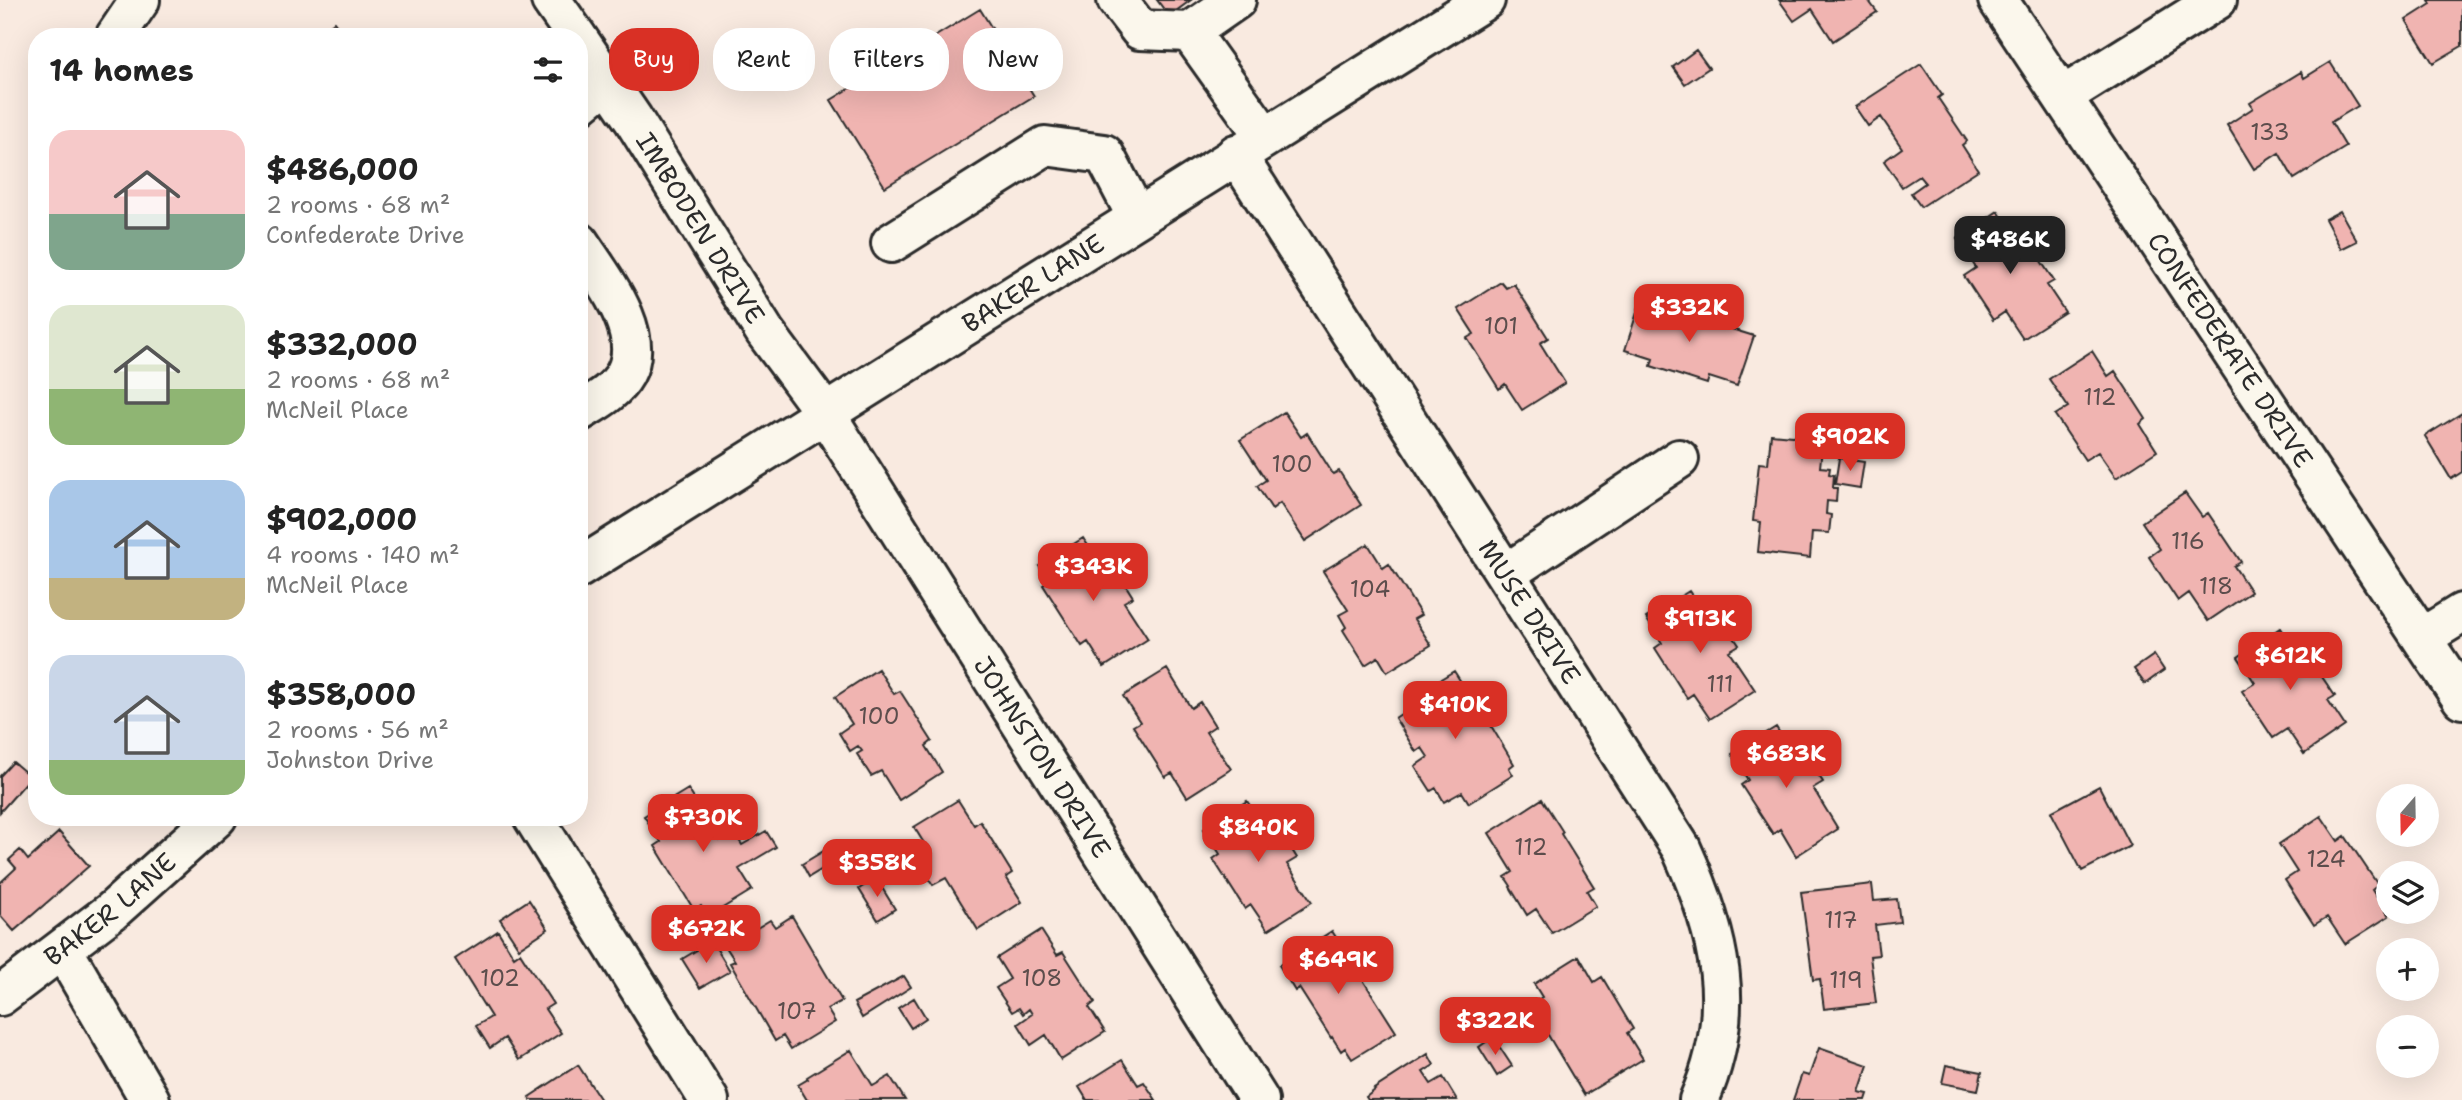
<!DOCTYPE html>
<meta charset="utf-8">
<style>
body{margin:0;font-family:"Shantell Sans",sans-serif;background:#f6f6f6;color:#222;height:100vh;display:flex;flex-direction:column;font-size:26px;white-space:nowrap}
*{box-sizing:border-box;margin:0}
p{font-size:23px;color:#767676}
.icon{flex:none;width:38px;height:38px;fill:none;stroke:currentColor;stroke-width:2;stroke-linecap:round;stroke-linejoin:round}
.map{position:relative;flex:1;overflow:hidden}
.side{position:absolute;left:28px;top:28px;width:560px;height:798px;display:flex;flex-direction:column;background:#fff;border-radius:28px;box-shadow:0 7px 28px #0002}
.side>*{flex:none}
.guide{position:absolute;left:609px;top:28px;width:665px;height:63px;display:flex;gap:14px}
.needle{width:46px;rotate:200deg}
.tools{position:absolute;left:2376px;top:784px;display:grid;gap:14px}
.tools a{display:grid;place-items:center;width:63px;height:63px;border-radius:50%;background:#fff;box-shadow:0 7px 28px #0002;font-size:35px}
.price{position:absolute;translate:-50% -60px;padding:0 16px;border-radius:14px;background:#d93025;color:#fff;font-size:23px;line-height:46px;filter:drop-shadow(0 2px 4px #0008)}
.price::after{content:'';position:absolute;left:50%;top:42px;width:21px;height:16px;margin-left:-10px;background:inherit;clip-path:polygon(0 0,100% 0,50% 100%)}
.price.on{background:#222;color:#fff}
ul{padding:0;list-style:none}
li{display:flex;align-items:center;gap:21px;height:175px;padding:0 21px}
li span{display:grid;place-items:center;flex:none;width:196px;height:140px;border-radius:21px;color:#555}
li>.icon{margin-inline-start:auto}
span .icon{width:84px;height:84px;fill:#fffc;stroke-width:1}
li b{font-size:30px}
h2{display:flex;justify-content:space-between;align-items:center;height:84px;padding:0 21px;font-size:30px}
.tag{padding:0 24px;border-radius:28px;background:#fff;box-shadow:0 7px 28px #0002;font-size:24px;line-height:63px}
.tag.on{background:#d93025;color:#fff}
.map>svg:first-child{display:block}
.building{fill:#f0b4b1;stroke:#2b2b2b;stroke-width:2}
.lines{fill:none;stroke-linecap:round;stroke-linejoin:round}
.minor-casing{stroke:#2b2b2b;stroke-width:44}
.minor{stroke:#fbf7ec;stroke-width:38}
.labels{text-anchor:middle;stroke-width:5;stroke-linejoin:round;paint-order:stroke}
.number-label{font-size:23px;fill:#5c4d4c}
.street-label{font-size:26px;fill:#2b2b2b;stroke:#fbf7ec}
</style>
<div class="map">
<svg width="2462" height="1100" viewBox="0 0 2462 1100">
<rect width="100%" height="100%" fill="#f9eae0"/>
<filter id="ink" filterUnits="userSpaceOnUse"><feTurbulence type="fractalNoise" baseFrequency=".0143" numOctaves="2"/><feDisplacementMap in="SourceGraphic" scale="14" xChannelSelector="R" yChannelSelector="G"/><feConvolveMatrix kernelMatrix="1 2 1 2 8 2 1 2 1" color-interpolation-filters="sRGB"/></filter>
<g filter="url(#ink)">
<path class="building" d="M1157 0H1191L1169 16Z
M1779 0H1868L1877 12 1833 41 1812 9 1794 21Z
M2429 0H2462V46L2433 63 2406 20 2431 4Z
M980 9 1034 96 885 187 831 100Z
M334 22 345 37H315Z
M1696 50 1709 68 1685 84 1673 67Z
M2330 62 2358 106 2331 122 2346 147 2294 179 2279 153 2254 169 2227 125 2253 108 2250 103 2301 72 2304 78Z
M1921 64 1942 95 1938 98 1967 141 1962 145 1978 170 1921 207 1911 193 1925 183 1919 176 1902 187 1884 161 1902 148 1881 117 1868 126 1855 107Z
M1998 211 2015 237 2022 232 2054 281 2047 285 2065 312 2023 339 2005 312 1993 320 1964 276 1976 268 1957 239Z
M2340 211 2357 241 2341 249 2325 219Z
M1501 282 1506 288 1514 284 1548 338 1540 343 1565 383 1522 410 1505 384 1499 389 1467 338 1474 334 1458 309Z
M1641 300 1687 314 1690 305 1715 313 1712 323 1754 336 1737 386 1709 377 1707 384 1651 366 1653 359 1625 350Z
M2092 351 2108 376 2115 371 2146 419 2140 424 2157 451 2116 478 2098 452 2085 460 2055 415 2068 407 2049 379Z
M1284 412 1301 437 1307 433 1333 474 1339 471 1361 505 1305 541 1280 503 1272 509 1257 486 1266 480 1240 440Z
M2462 413V472L2451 479 2425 436Z
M1771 434 1823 439 1820 467 1830 468 1829 474 1834 475 1833 488H1837L1836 502 1827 501 1826 514 1831 515 1829 533 1812 532 1810 558 1758 552 1761 522 1753 521 1759 463 1768 464Z
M1839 458 1864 462 1860 488 1835 484Z
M2185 493 2202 517 2208 513 2241 562 2234 566 2251 592 2208 621 2189 593 2178 601 2149 557 2160 549 2142 522Z
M1083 538 1110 578 1118 573 1133 597 1124 602 1148 639 1104 667 1088 642 1082 646 1043 585 1049 581 1039 566Z
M1368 544 1383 568 1389 564 1421 615 1414 619 1431 645 1387 672 1378 657 1365 665 1343 630 1346 627 1339 615 1348 610 1323 571Z
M1689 591 1714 629 1724 623 1739 645 1729 651 1755 690 1710 719 1693 694 1687 698 1655 648 1662 643 1646 618Z
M2280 628 2296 653 2303 649 2335 696 2328 700 2345 726 2304 754 2287 729 2273 738 2242 691 2255 683 2238 657Z
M2154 655 2164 670 2145 684 2134 669Z
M878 669 894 694 900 691 932 741 926 746 942 772 899 800 881 771 871 776 857 754 862 751 858 746 850 751 839 733 852 724 835 697Z
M1167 669 1191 708 1200 702 1215 726 1206 732 1231 769 1187 797 1172 773 1165 777 1133 726 1140 722 1123 696Z
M1454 671 1470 696 1472 694 1514 764 1509 768 1513 775 1469 803 1462 792 1444 802 1436 788 1431 791 1415 766 1428 757 1422 748 1416 752 1395 718 1410 708 1406 700Z
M1776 727 1794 756 1808 747 1823 765 1815 770 1823 782 1813 788 1838 829 1796 856 1780 829 1773 834 1741 785 1748 780 1732 754Z
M13 762 31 777 0 812V776Z
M2099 786 2130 846 2082 871 2051 812Z
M688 789 720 840 734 832 742 845 766 831 776 847 739 869 752 890 708 917 701 906 694 910 655 846 661 842 644 816Z
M1542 799 1563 832 1561 834 1594 887 1587 891 1596 906 1552 933 1536 909 1527 915 1510 887 1511 886 1505 877 1513 872 1489 833Z
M958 800 974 825 980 821 1012 873 1006 877 1022 902 978 930 946 878 933 885 914 856 927 848 914 827Z
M1247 801 1257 816 1268 809 1284 833 1282 834 1297 858 1287 864 1312 902 1268 930 1251 905 1245 909 1213 859 1220 854 1204 829Z
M2321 816 2338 841 2345 836 2378 885 2372 890 2389 916 2345 944 2327 917 2314 925 2285 880 2297 872 2279 844Z
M59 832 89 866 14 931 0 915V883L16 868 9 860 20 850 28 860Z
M827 849 834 862 809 877 802 864Z
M876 878 895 909 878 920 859 889Z
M1872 884 1874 901 1897 899 1900 922 1875 925 1879 955 1870 956 1876 1003 1824 1009 1820 979 1813 980 1801 892Z
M529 900 548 929 519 948 500 919Z
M792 916 842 1001 827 1009 835 1022 791 1049 783 1036 775 1041 730 963 735 961 726 947 770 920 775 927Z
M1041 930 1057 955 1063 952 1095 1002 1089 1007 1105 1032 1061 1060 1046 1035 1031 1045 1018 1024 1032 1014 1029 1009 1023 1014 1019 1008 1012 1012 996 988 1010 979 997 958Z
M498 931 514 957 520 953 553 1004 545 1009 561 1033 519 1060 505 1038 490 1048 476 1026 491 1017 455 959Z
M1332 931 1396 1032 1352 1059 1345 1048 1341 1051 1332 1037 1331 1038 1299 988 1295 991 1279 965Z
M712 941 730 971 700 988 682 959Z
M1579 956 1594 982 1602 977 1633 1029 1627 1033 1643 1059 1584 1095 1530 1005 1542 997 1534 984Z
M904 976 911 987 862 1018 854 1003Z
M914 998 926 1018 911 1028 898 1008Z
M1493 1037 1512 1066 1497 1076 1479 1047Z
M1819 1048 1868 1065 1859 1092 1868 1094 1866 1100H1793L1802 1074 1809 1076Z
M851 1050 873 1086 890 1076 905 1100H807L798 1085 808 1079 807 1077Z
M1428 1054 1434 1065 1423 1072 1431 1084 1443 1077 1457 1100H1368L1366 1097 1375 1090 1374 1089Z
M1122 1060 1138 1085 1144 1082 1156 1100H1087L1079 1087Z
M578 1065 601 1100H531L529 1097Z
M1946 1065 1982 1072 1978 1090 1942 1083Z"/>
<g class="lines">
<g class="minor-casing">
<g id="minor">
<path d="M551 0 577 37"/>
<path d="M1117 0 1140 30 1190 32 1265 137"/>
<path id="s1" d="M1998 0 2462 699"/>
<path d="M1190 32 1236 0"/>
<path d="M115 37 140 0"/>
<path id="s2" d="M579 40 633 119 765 332 825 413 1259 1100"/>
<path d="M2063 96 2217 0"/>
<path d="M579 105 607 82"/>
<path id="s3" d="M1236 154 1681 848C1720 934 1739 1010 1699 1100"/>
<path d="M579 242C601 276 648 333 625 374 615 392 595 402 579 412"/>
<path d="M891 243 1045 146 1104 154 1137 217"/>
<path id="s4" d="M579 568 1485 0"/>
<path d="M1507 573 1679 459"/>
<path d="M2423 637 2462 613"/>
<path d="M533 817 709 1100"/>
<path d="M63 950 150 1100"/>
<path id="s5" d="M0 996 112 911 217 817"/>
</g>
</g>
<use href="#minor" class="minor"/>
</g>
</g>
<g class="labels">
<g class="number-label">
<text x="2270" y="140">133</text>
<text x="1501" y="334">101</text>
<text x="2100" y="405">112</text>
<text x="1292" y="472">100</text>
<text x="2188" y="549">116</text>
<text x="2216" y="594">118</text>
<text x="1370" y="597">104</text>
<text x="1720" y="692">111</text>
<text x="879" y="724">100</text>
<text x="1531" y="855">112</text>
<text x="2326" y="867">124</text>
<text x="1841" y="928">117</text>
<text x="500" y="986">102</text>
<text x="1042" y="986">108</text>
<text x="1846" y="988">119</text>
<text x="797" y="1019">107</text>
</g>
<g class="street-label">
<text dy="9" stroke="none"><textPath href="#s2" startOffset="224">IMBODEN DRIVE</textPath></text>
<text dy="9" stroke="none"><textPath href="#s4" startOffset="536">BAKER LANE</textPath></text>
<text dy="9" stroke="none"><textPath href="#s1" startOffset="420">CONFEDERATE DRIVE</textPath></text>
<text dy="9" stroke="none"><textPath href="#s3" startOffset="544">MUSE DRIVE</textPath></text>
<text dy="9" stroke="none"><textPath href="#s2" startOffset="854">JOHNSTON DRIVE</textPath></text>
<text dy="9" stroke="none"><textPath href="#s5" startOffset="140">BAKER LANE</textPath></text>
</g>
</g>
</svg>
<div class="tools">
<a><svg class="needle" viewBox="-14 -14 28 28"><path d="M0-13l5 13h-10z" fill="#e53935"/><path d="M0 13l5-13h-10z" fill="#767676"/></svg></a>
<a><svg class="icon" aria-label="layers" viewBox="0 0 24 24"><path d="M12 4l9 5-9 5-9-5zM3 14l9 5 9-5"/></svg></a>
<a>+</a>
<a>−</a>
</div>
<b class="price on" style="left:2010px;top:276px">$486K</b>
<b class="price" style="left:1689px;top:344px">$332K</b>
<b class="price" style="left:1850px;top:473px">$902K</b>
<b class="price" style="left:1093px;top:603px">$343K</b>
<b class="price" style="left:1700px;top:655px">$913K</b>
<b class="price" style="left:2290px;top:692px">$612K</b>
<b class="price" style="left:1455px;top:741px">$410K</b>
<b class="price" style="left:1786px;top:790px">$683K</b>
<b class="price" style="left:703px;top:854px">$730K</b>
<b class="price" style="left:1258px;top:864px">$840K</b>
<b class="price" style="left:877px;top:899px">$358K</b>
<b class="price" style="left:706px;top:965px">$672K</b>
<b class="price" style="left:1338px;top:996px">$649K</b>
<b class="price" style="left:1495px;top:1057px">$322K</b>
<div class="guide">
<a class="tag on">Buy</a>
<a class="tag">Rent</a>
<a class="tag">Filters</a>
<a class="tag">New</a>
</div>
<section class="side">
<h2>14 homes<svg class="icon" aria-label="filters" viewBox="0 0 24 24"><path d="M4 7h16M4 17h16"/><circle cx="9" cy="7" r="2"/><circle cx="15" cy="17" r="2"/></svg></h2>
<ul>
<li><span style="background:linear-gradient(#f6c9c9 60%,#7fa58c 0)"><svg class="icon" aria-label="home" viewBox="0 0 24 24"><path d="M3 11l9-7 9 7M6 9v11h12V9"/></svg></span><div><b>$486,000</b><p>2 rooms · 68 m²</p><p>Confederate Drive</p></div></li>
<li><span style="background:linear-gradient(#dfe7d0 60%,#8fb573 0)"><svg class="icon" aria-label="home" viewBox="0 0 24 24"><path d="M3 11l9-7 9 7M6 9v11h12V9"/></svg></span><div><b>$332,000</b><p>2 rooms · 68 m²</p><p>McNeil Place</p></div></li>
<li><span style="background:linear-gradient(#a9c7e8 70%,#c2b280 0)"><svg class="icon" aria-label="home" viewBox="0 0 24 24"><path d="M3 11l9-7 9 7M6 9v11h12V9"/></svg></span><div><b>$902,000</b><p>4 rooms · 140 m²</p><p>McNeil Place</p></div></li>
<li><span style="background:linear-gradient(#c9d6e8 75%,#8fb573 0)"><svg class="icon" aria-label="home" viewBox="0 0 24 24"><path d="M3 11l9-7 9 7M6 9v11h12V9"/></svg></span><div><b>$358,000</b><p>2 rooms · 56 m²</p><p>Johnston Drive</p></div></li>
</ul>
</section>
</div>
